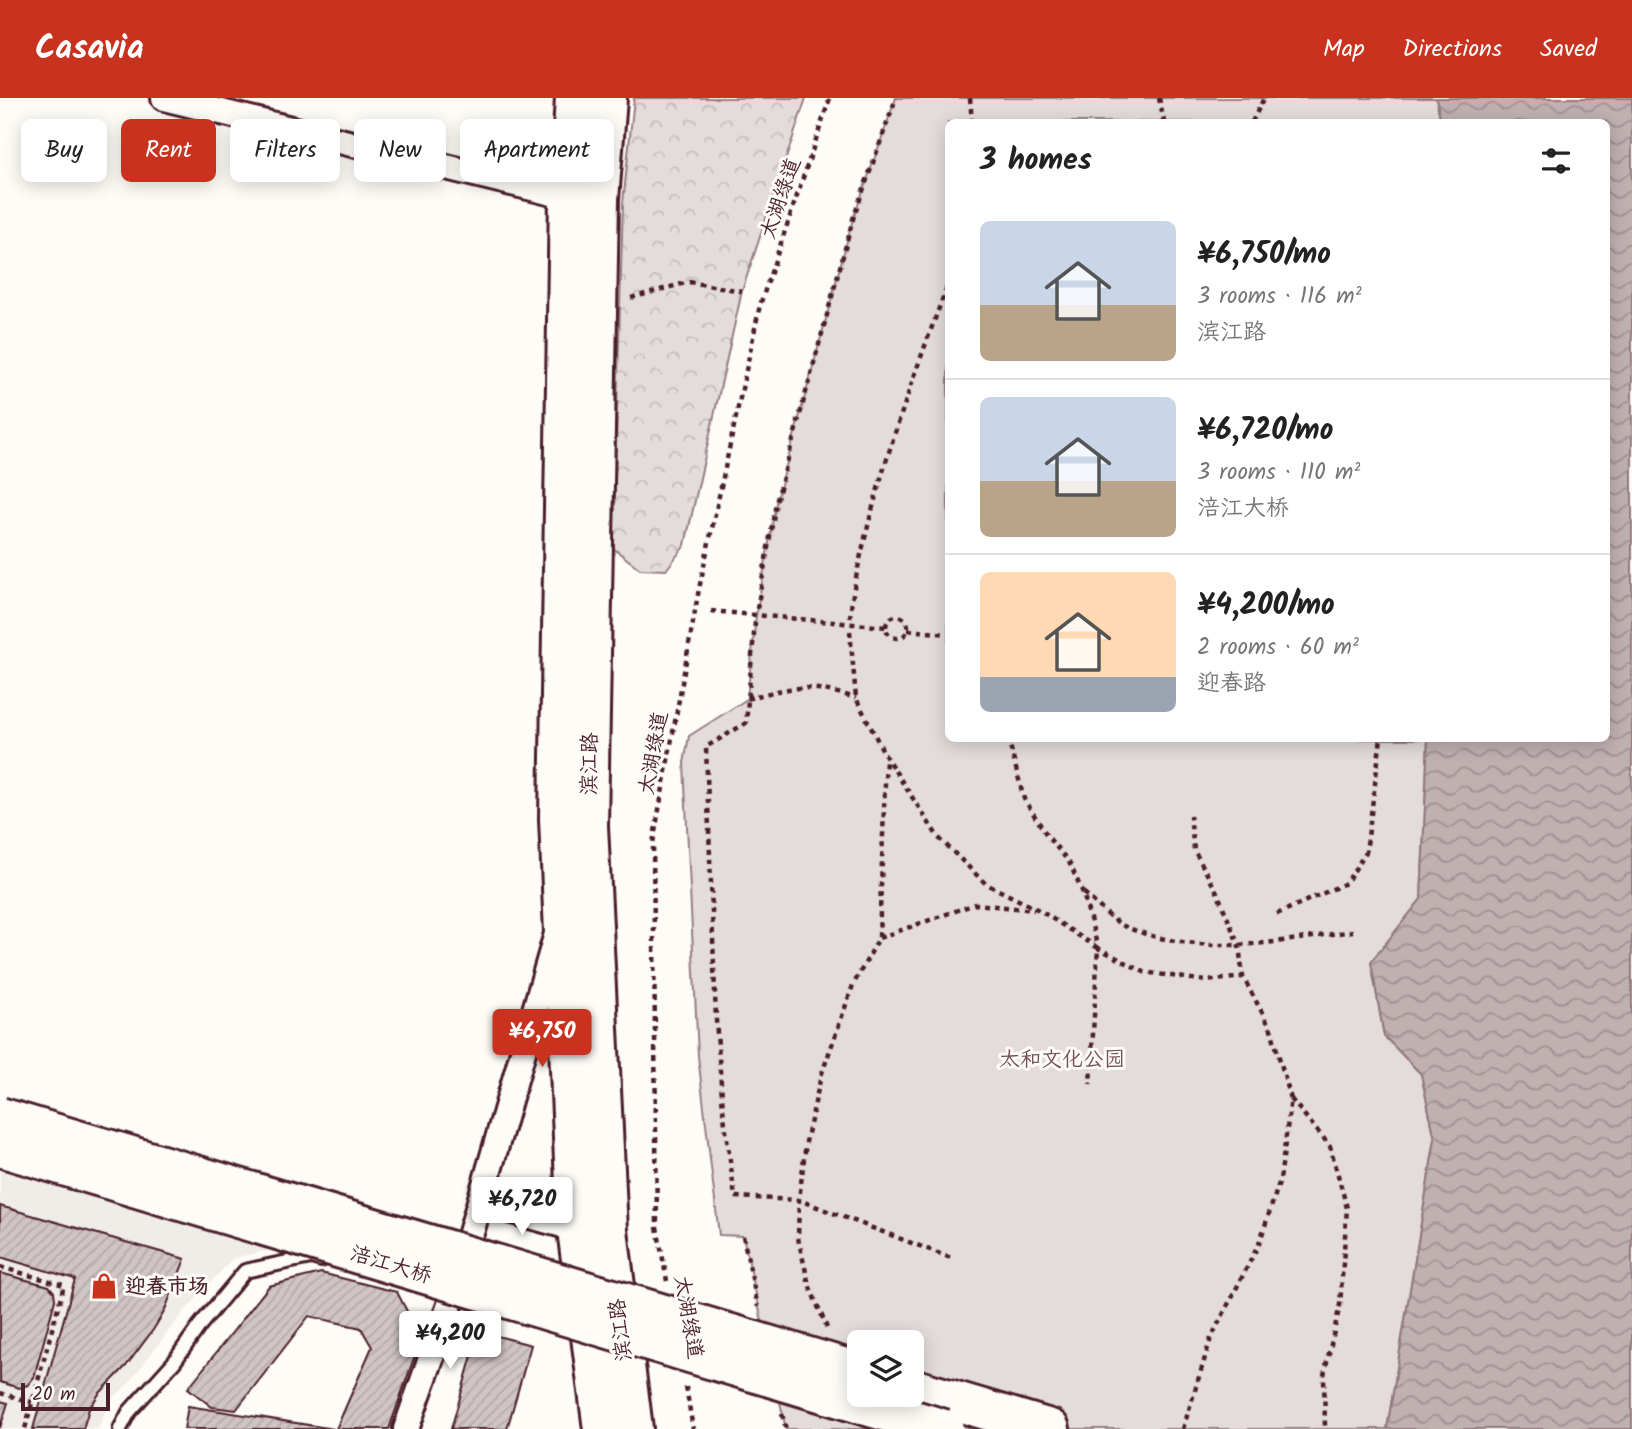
<!DOCTYPE html>
<meta charset="utf-8">
<style>
body{margin:0;font-family:Kalam,"LXGW WenKai TC",sans-serif;background:#f2f2f2;color:#222;height:100vh;display:flex;flex-direction:column;font-size:26px;white-space:nowrap}
*{box-sizing:border-box;margin:0}
p{font-size:23px;color:#767676}
.icon{flex:none;width:38px;height:38px;fill:none;stroke:currentColor;stroke-width:2;stroke-linecap:round;stroke-linejoin:round}
.map{position:relative;flex:1;overflow:hidden}
.side{position:absolute;left:945px;top:21px;width:665px;height:623px;display:flex;flex-direction:column;background:#fff;border-radius:10px;box-shadow:0 4px 18px #0003}
.side>*{flex:none}
.guide{position:absolute;left:21px;top:21px;width:665px;height:63px;display:flex;gap:14px}
.tools{position:absolute;left:847px;top:1232px;display:grid;gap:14px}
.tools a{display:grid;place-items:center;width:77px;height:77px;border-radius:10px;background:#fff;box-shadow:0 4px 18px #0003;font-size:35px}
.scale{position:absolute;left:21px;bottom:18px;width:89px;box-sizing:border-box;padding-left:7px;border:4px solid #4a1f2b;border-top:0;font-size:19px;line-height:24px;white-space:nowrap;color:#4a1f2b;-webkit-text-stroke:5px #fdfcf7;paint-order:stroke}
.price{position:absolute;translate:-50% -60px;padding:0 16px;border-radius:7px;background:#fff;color:#222;font-size:23px;line-height:46px;filter:drop-shadow(0 2px 4px #0008)}
.price::after{content:'';position:absolute;left:50%;top:42px;width:21px;height:16px;margin-left:-10px;background:inherit;clip-path:polygon(0 0,100% 0,50% 100%)}
.price.current{background:#c8321e;color:#fff}
ul{padding:0;list-style:none}
li{display:flex;align-items:center;gap:21px;height:175px;padding:0 35px}
li+li{border-top:2px solid #e0e0e0}
li span{display:grid;place-items:center;flex:none;width:196px;height:140px;border-radius:10px;color:#555}
li>.icon{margin-inline-start:auto}
span .icon{width:84px;height:84px;fill:#fffc;stroke-width:1}
li b{font-size:30px}
h2{display:flex;justify-content:space-between;align-items:center;height:84px;padding:0 35px;font-size:30px}
.pill{padding:0 24px;border-radius:10px;background:#fff;box-shadow:0 4px 18px #0003;font-size:24px;line-height:63px}
.pill.current{background:#c8321e;color:#fff}
header{display:flex;align-items:center;gap:42px;box-sizing:border-box;height:98px;padding:0 35px;background:#c8321e;color:#fff}
header strong{font-size:33px}
nav{display:flex;gap:38px;margin-inline-start:auto;font-size:24px}
.map>svg:first-child{display:block}
.built{fill:#f0ece8}
.grass{fill:#e3dcda;stroke:#967e82;stroke-width:2;fill-rule:evenodd}
.forest{fill:url(#forest-crowns);stroke:#967e82;stroke-width:2}
.water{fill:url(#water-waves);stroke:#91777b;stroke-width:2}
.building{fill:url(#building-hatch);stroke:#4a1f2b;stroke-width:2}
.lines{fill:none;stroke-linecap:round;stroke-linejoin:round}
.service-casing{stroke:#4a1f2b;stroke-width:18}
.minor-casing{stroke:#4a1f2b;stroke-width:30}
.primary-casing{stroke:#4a1f2b;stroke-width:44}
.path{stroke:#4a1f2b;stroke-width:4.5;stroke-dasharray:5 5;stroke-linecap:butt}
.service{stroke:#fdfcf7;stroke-width:12}
.minor{stroke:#fdfcf7;stroke-width:24}
.primary{stroke:#fdfcf7;stroke-width:38}
.primary-bridge-casing{stroke:#4a1f2b;stroke-width:44;stroke-linecap:butt}
.primary-bridge{stroke:#fdfcf7;stroke-width:38}
.labels{text-anchor:middle;stroke-width:6;stroke-linejoin:round;paint-order:stroke}
.street-label{font-size:21px;fill:#4a1f2b;stroke:#fdfcf7}
.park-label{font-size:21px;fill:#704e57;stroke:#fdfcf7}
.poi-label{font-size:21px;font-weight:bold;fill:#4a1f2b;stroke:#fdfcf7;text-anchor:start}
</style>
<header>
<strong>Casavia</strong>
<nav><a>Map</a><a>Directions</a><a>Saved</a></nav>
</header>
<div class="map">
<svg width="1632" height="1331" viewBox="0 0 1632 1331">
<defs>
<pattern id="forest-crowns" width="20" height="18" patternUnits="userSpaceOnUse" patternTransform="scale(1.75)"><rect width="20" height="18" fill="#e3dcda"/><path d="M2 6a3 3 0 1 1 6 0M12 15a3 3 0 1 1 6 0" fill="none" stroke="#c4bcbb"/></pattern>
<pattern id="water-waves" width="16" height="10" patternUnits="userSpaceOnUse" patternTransform="scale(1.75)"><rect width="16" height="10" fill="#c0b1b1"/><path d="M0 5q4-4 8 0t8 0" fill="none" stroke="#9e8f90"/></pattern>
<pattern id="building-hatch" width="6" height="6" patternUnits="userSpaceOnUse" patternTransform="scale(1.75)"><rect width="6" height="6" fill="#d0c5c4"/><path d="M-1 1l2-2M0 6l6-6M5 7l2-2" fill="none" stroke="#b4a9a9"/></pattern>
</defs>
<rect width="100%" height="100%" fill="#fdfcf7"/>
<filter id="ink" filterUnits="userSpaceOnUse"><feTurbulence type="fractalNoise" baseFrequency=".0143" numOctaves="2"/><feDisplacementMap in="SourceGraphic" scale="14" xChannelSelector="R" yChannelSelector="G"/><feConvolveMatrix kernelMatrix="1 2 1 2 8 2 1 2 1" color-interpolation-filters="sRGB"/></filter>
<g filter="url(#ink)">
<path class="built" d="M0 1066 279 1150 233 1160 181 1217 128 1286 111 1302 98 1331H0Z"/>
<path class="grass" d="M896 0H1436L1441 24H948V640L1428 641 1421 801 1371 864 1384 938 1421 976 1435 1041 1387 1331H786L743 1138 719 1137 698 958 684 665 689 638 747 601 756 518 776 405 853 121ZM859 1244H912V1297H859Z"/>
<path class="forest" d="M634 0H806L742 193 685 447 666 472 640 471 613 450 623 105Z"/>
<path class="water" d="M1436 0H1632V1331H1387L1435 1041 1421 976 1384 938 1371 864 1421 801 1428 641 1606 640V24H1441Z"/>
<path class="building" d="M0 1108 185 1161 164 1214 153 1232 126 1268 99 1296 89 1311 83 1331H33L75 1181 0 1159Z
M0 1175 49 1188 54 1194 55 1202 34 1279 28 1287 19 1290 0 1284Z
M321 1175 397 1194 421 1240 389 1331H336L372 1249 361 1230 309 1218 236 1312 212 1309 188 1290 269 1188Z
M479 1233 531 1247 507 1331H451Z
M0 1303 8 1305 0 1330Z
M188 1308 334 1331H184Z"/>
<g class="lines">
<g class="service-casing">
<path id="service" d="M120 1331 129 1314 174 1264 200 1227 245 1173 311 1159 321 1162"/>
</g>
<g class="minor-casing">
<path id="minor" d="M164 0 569 99
M480 1104 577 1131
M406 1331 452 1201 556 839"/>
</g>
<g class="primary-casing">
<path id="primary" d="M575 0 569 99 559 721 577 1131 603 1331
M607 0 599 101 588 728 608 1133 633 1331
M912 1290 1050 1331"/>
</g>
<path class="path" d="M970 0 972 24
M1159 0 1164 24
M1252 24 1264 0
M631 200 689 184 742 193
M757 511 776 405 853 121 896 0
M711 513 887 529
M886 529a11 11 0 1 1 22 0a11 11 0 1 1-22 0Z
M850 520C853 485 862 453 870 420 891 340 919 263 948 186
M755 524 746 625 706 649 716 922 723 1011 735 1099 799 1102 951 1160
M908 532 948 536
M850 533 856 600 886 659 938 739 986 786 1039 812 1098 850 1090 986
M747 601C796 587 807 586 856 600
M1008 640 1024 701 1048 739 1069 764 1083 795 1098 850 1144 874 1206 883 1243 879
M1084 795C1097 806 1111 822 1126 829 1202 860 1276 844 1353 833
M1277 816 1346 785 1366 754 1381 640
M879 840 975 806 1034 812
M1291 1001 1330 1048 1347 1110 1340 1207 1324 1277 1325 1331
M743 1138 758 1209
M0 1169 64 1187 25 1331
M667 1183 657 1129 653 745 699 491 760 207 830 0
M827 1230 809 1187 798 1140 799 1102 806 1044 821 978 853 887 879 840 886 659
M686 1289 693 1331
M0 1295 32 1304
M782 1316 786 1331
M1183 1331 1211 1240 1259 1146 1280 1082 1291 1001 1271 931 1243 879 1239 848 1217 794 1194 752 1190 718"/>
<use href="#service" class="service"/>
<use href="#minor" class="minor"/>
<use href="#primary" class="primary"/>
<g class="primary-bridge-casing">
<path id="primary-bridge" d="M0 1019 859 1274
M0 1049 944 1331"/>
</g>
<use href="#primary-bridge" class="primary-bridge"/>
</g>
</g>
<defs>
<g id="shop-bare" transform="scale(2.1)"><path d="M-5-2.5h2.3a2.7 3.5 0 0 1 5.4 0H5L5.5 6h-11ZM-1.5-2.5h3a1.5 2.3 0 0 0-3 0Z" fill="#c8321e" stroke="#fdfcf7" stroke-width="2.5" paint-order="stroke"/></g>
</defs>
<g fill-rule="evenodd">
<use href="#shop-bare" x="104" y="1188"/>
</g>
<g class="labels">
<g class="street-label">
<text transform="translate(780 100) rotate(-71)" y="7">太湖绿道</text>
<text transform="translate(653 655) rotate(-80)" y="7">太湖绿道</text>
<text transform="translate(589 666) rotate(-89)" y="7">滨江路</text>
<text transform="translate(391 1166) rotate(17)" y="7">涪江大桥</text>
<text transform="translate(689 1219) rotate(80)" y="7">太湖绿道</text>
<text transform="translate(620 1232) rotate(-97)" y="7">滨江路</text>
</g>
<g class="park-label">
<text x="1062" y="968">太和文化公园</text>
</g>
<g class="poi-label">
<text x="125" y="1195">迎春市场</text>
</g>
</g>
</svg>
<div class="tools">
<a><svg class="icon" aria-label="layers" viewBox="0 0 24 24"><path d="M12 4l9 5-9 5-9-5zM3 14l9 5 9-5"/></svg></a>
</div>
<div class="scale">20 m</div>
<b class="price current" style="left:542px;top:971px">¥6,750</b>
<b class="price" style="left:522px;top:1139px">¥6,720</b>
<b class="price" style="left:450px;top:1273px">¥4,200</b>
<div class="guide">
<a class="pill">Buy</a>
<a class="pill current">Rent</a>
<a class="pill">Filters</a>
<a class="pill">New</a>
<a class="pill">Apartment</a>
</div>
<section class="side">
<h2>3 homes<svg class="icon" aria-label="filters" viewBox="0 0 24 24"><path d="M4 7h16M4 17h16"/><circle cx="9" cy="7" r="2"/><circle cx="15" cy="17" r="2"/></svg></h2>
<ul>
<li><span style="background:linear-gradient(#c9d6e8 60%,#b9a48a 0)"><svg class="icon" aria-label="home" viewBox="0 0 24 24"><path d="M3 11l9-7 9 7M6 9v11h12V9"/></svg></span><div><b>¥6,750/mo</b><p>3 rooms · 116 m²</p><p>滨江路</p></div></li>
<li><span style="background:linear-gradient(#c9d6e8 60%,#b9a48a 0)"><svg class="icon" aria-label="home" viewBox="0 0 24 24"><path d="M3 11l9-7 9 7M6 9v11h12V9"/></svg></span><div><b>¥6,720/mo</b><p>3 rooms · 110 m²</p><p>涪江大桥</p></div></li>
<li><span style="background:linear-gradient(#ffd9b3 75%,#9aa5b1 0)"><svg class="icon" aria-label="home" viewBox="0 0 24 24"><path d="M3 11l9-7 9 7M6 9v11h12V9"/></svg></span><div><b>¥4,200/mo</b><p>2 rooms · 60 m²</p><p>迎春路</p></div></li>
</ul>
</section>
</div>
